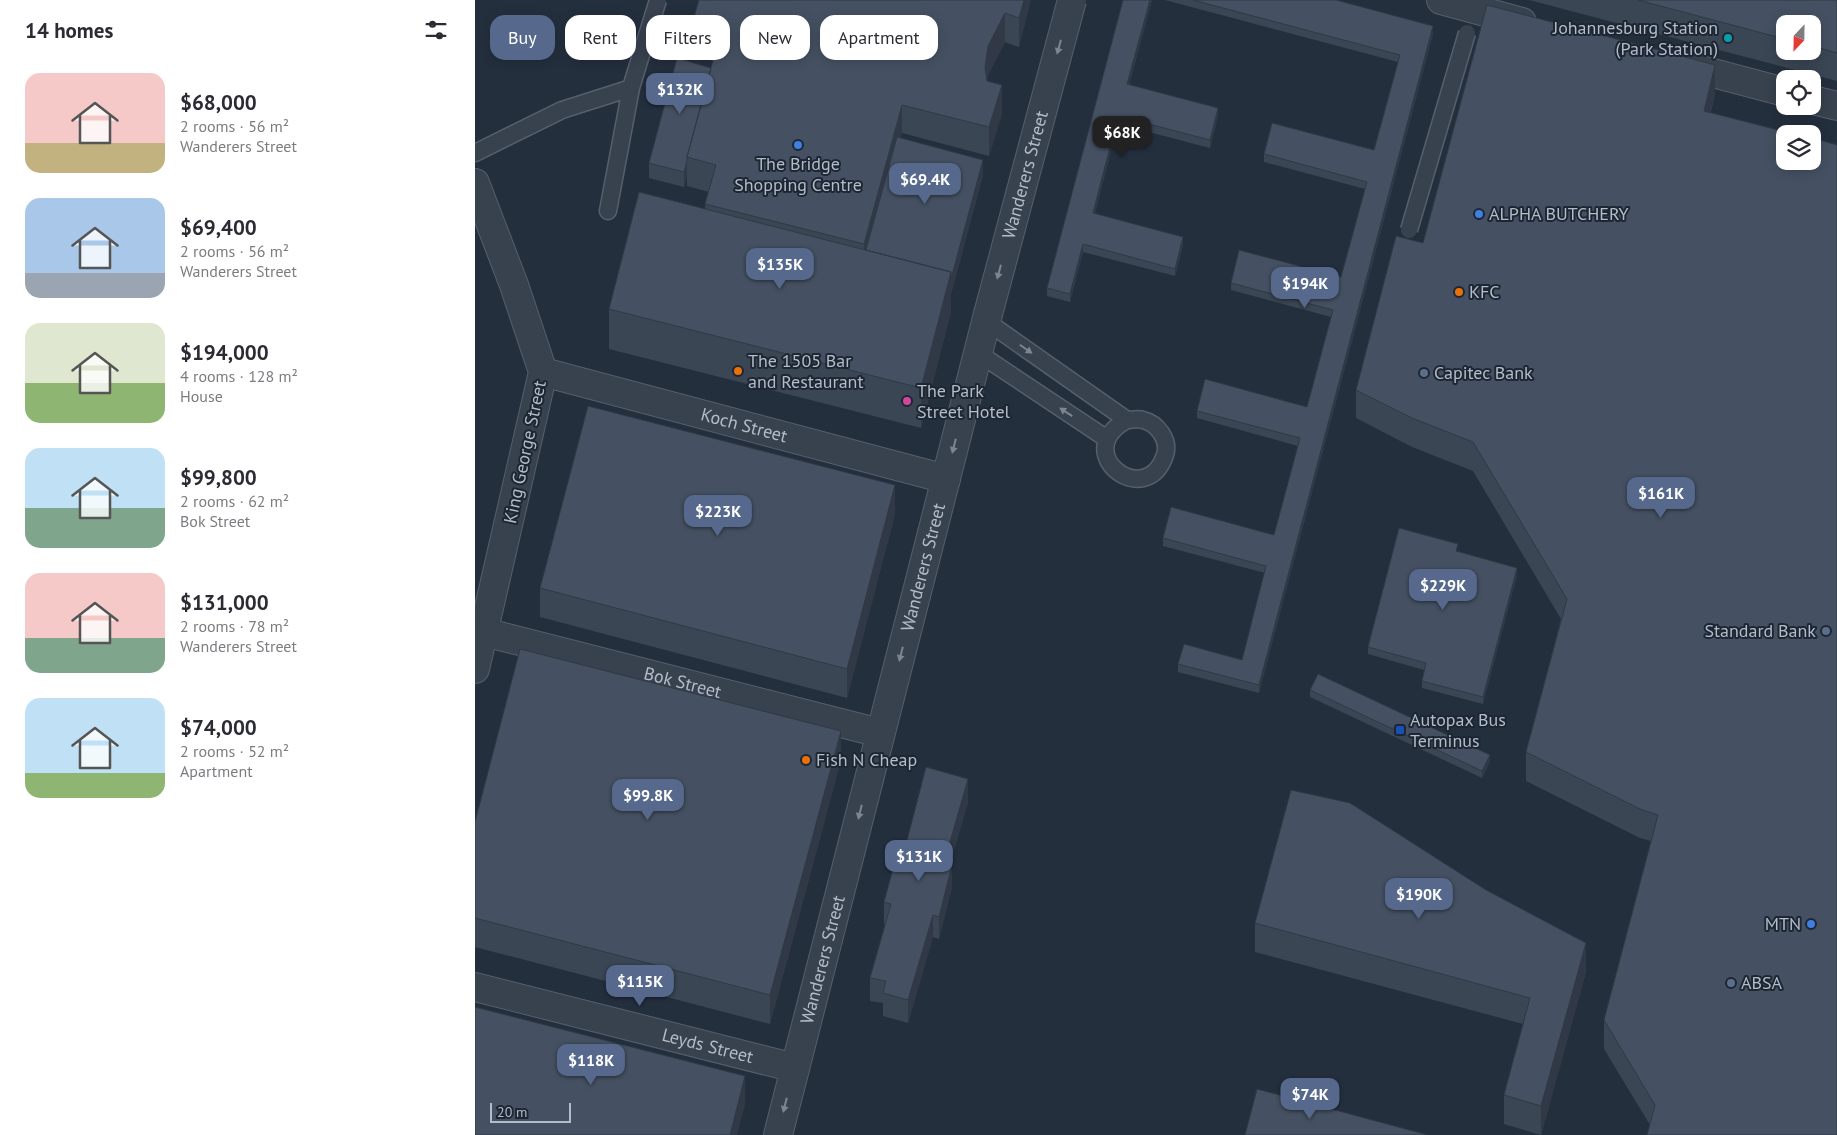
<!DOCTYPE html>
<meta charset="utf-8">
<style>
body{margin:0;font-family:"PT Sans",sans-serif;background:#f7f7f7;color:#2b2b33;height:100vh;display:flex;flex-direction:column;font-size:19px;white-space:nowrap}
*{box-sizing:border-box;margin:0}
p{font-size:16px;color:#7c7c81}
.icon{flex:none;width:28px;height:28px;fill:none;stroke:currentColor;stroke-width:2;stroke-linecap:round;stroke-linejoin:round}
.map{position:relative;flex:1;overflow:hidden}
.sheet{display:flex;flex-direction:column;background:#fff;width:475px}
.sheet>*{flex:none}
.guide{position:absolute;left:15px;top:15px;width:475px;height:45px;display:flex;gap:10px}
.needle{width:32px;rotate:202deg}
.fabs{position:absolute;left:1301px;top:15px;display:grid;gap:10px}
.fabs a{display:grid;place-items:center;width:45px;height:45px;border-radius:10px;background:#fff;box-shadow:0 2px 12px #0003;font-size:25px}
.scale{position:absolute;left:15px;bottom:12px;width:81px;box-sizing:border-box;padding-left:5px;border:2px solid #b4bcc9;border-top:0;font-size:14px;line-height:18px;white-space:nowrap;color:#b4bcc9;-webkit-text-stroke:4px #1d2633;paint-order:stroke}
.price{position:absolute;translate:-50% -42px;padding:0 11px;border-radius:10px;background:#56698c;color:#fff;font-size:16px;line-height:32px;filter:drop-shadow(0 1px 2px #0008)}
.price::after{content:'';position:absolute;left:50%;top:30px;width:15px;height:11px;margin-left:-8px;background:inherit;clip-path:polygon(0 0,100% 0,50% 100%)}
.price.current{background:#222;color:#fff}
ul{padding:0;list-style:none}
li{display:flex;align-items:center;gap:15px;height:125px;padding:0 25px}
li span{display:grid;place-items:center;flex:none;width:140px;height:100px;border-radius:15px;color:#555}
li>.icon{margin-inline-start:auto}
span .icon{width:60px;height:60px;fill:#fffc;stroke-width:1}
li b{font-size:21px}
h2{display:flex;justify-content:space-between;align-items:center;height:60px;padding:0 25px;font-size:21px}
.tag{padding:0 18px;border-radius:15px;background:#fff;box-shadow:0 2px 12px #0003;font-size:18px;line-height:45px}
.tag.current{background:#56698c;color:#fff}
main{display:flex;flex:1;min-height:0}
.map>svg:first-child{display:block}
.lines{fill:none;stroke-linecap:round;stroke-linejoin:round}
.lane-casing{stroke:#565f6c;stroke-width:19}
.street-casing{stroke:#565f6c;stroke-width:30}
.lane{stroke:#38414e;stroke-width:16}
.street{stroke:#38414e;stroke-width:28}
.lane-bridge-casing{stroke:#565f6c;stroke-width:19;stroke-linecap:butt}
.street-bridge-casing{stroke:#565f6c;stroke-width:30;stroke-linecap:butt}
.lane-bridge{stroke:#38414e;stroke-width:16}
.street-bridge{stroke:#38414e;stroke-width:28}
.wall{fill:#3b4654;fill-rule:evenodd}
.shaded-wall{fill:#303945}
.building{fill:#455162;stroke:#303945}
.oneway{fill:#7c8592}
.culture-dot{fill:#0f9aa8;stroke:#1d2633;stroke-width:2}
.shop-dot{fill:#3f7fe0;stroke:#1d2633;stroke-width:2}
.food-dot{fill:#e8710a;stroke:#1d2633;stroke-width:2}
.service-dot{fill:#5c6f8a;stroke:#1d2633;stroke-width:2}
.hotel-dot{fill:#d1479c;stroke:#1d2633;stroke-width:2}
.transit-dot{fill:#1a4fb4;stroke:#1d2633;stroke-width:2}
.labels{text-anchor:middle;stroke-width:4;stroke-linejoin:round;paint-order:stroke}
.poi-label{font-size:18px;fill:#b4bcc9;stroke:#1d2633;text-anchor:start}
.street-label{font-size:18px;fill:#b4bcc9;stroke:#1d2633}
</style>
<main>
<section class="sheet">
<h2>14 homes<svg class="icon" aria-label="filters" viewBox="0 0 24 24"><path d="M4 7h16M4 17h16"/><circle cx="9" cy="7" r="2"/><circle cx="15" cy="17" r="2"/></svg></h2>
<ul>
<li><span style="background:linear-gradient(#f6c9c9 70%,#c2b280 0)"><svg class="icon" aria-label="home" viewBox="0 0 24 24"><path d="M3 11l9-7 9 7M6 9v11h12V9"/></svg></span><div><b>$68,000</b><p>2 rooms · 56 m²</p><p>Wanderers Street</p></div></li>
<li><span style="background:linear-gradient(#a9c7e8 75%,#9aa5b1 0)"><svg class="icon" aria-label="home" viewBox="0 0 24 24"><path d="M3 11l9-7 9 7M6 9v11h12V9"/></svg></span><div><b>$69,400</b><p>2 rooms · 56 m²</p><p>Wanderers Street</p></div></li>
<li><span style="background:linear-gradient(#dfe7d0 60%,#8fb573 0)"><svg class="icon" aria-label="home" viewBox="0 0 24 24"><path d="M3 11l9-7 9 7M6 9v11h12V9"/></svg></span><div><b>$194,000</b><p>4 rooms · 128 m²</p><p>House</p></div></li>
<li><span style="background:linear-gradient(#bfe0f5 60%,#7fa58c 0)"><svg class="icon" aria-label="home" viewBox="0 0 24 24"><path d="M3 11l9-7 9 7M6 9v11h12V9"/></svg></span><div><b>$99,800</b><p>2 rooms · 62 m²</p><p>Bok Street</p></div></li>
<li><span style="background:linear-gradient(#f6c9c9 65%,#7fa58c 0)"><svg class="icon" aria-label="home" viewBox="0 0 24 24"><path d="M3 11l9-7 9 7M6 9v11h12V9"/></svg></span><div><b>$131,000</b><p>2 rooms · 78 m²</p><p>Wanderers Street</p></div></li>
<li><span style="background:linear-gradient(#bfe0f5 75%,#8fb573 0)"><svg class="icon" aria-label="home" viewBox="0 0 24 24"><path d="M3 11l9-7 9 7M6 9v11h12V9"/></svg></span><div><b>$74,000</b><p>2 rooms · 52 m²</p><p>Apartment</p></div></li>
</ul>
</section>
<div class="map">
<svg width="1362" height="1135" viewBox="0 0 1362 1135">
<rect width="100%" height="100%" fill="#242f3e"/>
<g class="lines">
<g class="lane-casing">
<path id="lane" d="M0 153 87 110 156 88 158 81
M133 211 156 88
M511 321 652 420C657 420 663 418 668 420 682 423 695 440 690 455 671 512 593 452 652 420
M503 353 632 439"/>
</g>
<g class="street-casing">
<g id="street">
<path d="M966 0 1047 22"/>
<path d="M1204 64 1310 92"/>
<path d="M1338 100 1362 106"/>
<path d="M0 183 39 285 68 372 0 669"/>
<path id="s1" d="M68 372 471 479"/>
<path id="s2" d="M9 632 405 733"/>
<path id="s3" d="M0 987 320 1068"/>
<path id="s4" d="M303 1135 513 314"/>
</g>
</g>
<use href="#lane" class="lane"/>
<use href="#street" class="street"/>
<g class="lane-bridge-casing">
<path id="lane-bridge" d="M158 81 183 0
M934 230 992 33"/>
</g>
<g class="street-bridge-casing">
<g id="street-bridge">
<path id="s5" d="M513 314 597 0"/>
</g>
</g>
<use href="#lane-bridge" class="lane-bridge"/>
<use href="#street-bridge" class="street-bridge"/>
</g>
<path class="wall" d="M555 0V3L544 47 530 42 513 75 512 81 527 113 514 156 427 133 425 138 508 175 476 294V312L446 428 134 349V309L230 209V204L234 192 212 186V176L209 187 174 178V163L236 68 238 61 216 56V27Z
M648 0H677L654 85 743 116 735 148 643 124 620 213 708 245 700 276 608 252 595 302 572 296V288Z
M690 0H861L958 34 784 693 703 672V664L767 660 790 573 688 546V538L799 535 823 446 722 418V411L832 407 856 317 756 290V283L866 277 890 189 789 162V154L899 150 923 62Z
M1054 0H1362V81ZM1310 24H1338V51H1310Z
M1240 94 1236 112 1362 1135 1175 1125 1129 1049V1020L1176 841 1165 838 1051 781V752L1086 619 998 471 937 447 881 418V390L948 243Z
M420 514 372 698 65 617V588Z
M983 552 1042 575 1008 704 947 688V681L949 670 893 654V647Z
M835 690 1015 762 1007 778 835 697Z
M366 760 295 1024 0 947V822Z
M493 802 475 864 477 887 464 939 458 937 433 1023 408 1016V1003L395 1001V978L411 924H409V902L428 856Z
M780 923 1111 972 1066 1135 1029 1124V1095L1048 1024 780 952Z"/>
<path class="shaded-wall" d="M549 0H555V3L544 47V18Z
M675 0H677L652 92V84Z
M530 13V42L513 75 510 96V67L513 46Z
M958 26V34L784 693V685Z
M1240 65V94L1229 140V111Z
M527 85V113L514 156V127Z
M427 105V133L393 259 389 258V244Z
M743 108V116L735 148V140Z
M643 116V124L618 220V213Z
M508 160V175L476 294V312L446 428V388L476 272Z
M212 161V176L209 187V172Z
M708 237V245L700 276V269Z
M608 244V252L595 302V294Z
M420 485V514L372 698V669Z
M1042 568V575L1008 704V697Z
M366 731V760L295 1024V995Z
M1015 755V762L1007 778V771Z
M493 779V802L469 885V863Z
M477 865V887L464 939V917Z
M458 915V937L433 1023V1000Z
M1111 943V972L1066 1135V1106Z
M270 1076V1105L262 1135H255Z"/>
<path class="building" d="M224 0H549L544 18 530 13 513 46 510 67 512 81 527 85 514 127 427 105 389 244 230 204 241 165 212 157 245 34 216 27Z
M648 0H675L652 84 743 108 735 140 643 116 618 213 708 237 700 269 608 244 595 294 572 288Z
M718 0H861L958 26 784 685 703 664 709 644 767 660 791 566 688 538 696 507 799 535 825 438 722 411 730 379 832 407 858 310 756 283 764 250 866 277 892 182 789 154 797 123 899 150 925 55Z
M1163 0H1362V53L1338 46V24H1310V39Z
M1012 5 1240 65 1229 111 1319 134H1310V161H1338V138L1362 145V1135H1172L1180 1105 1129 1020 1183 815 1165 809 1051 752 1092 599 998 442 937 418 881 390 921 236 948 243Z
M202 58 236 68 212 157V161L209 172 174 163Z
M422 137 508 160 476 279V272L391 250Z
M164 192 476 272 446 388 134 309Z
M113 406 420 485 372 669 65 588Z
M924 528 983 544 981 551 1042 568 1008 697 947 681 951 663 893 647Z
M45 649 366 731 295 995 0 918V822Z
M843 674 1015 755 1007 771 835 690Z
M451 767 493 779 469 863 477 865 464 917 458 915 433 1000 408 993 411 981 395 978 416 904 409 902 422 854 428 856Z
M816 790 875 803 1011 890 1111 943 1066 1106 1029 1095 1055 998 780 923Z
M0 1007 270 1076 255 1135H0Z
M782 1089 953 1135H770Z"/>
<defs><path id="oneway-solid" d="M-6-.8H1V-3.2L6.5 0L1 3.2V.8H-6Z" transform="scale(1.25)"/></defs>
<g class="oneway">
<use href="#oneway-solid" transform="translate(584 47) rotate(105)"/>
<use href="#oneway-solid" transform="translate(524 272) rotate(105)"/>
<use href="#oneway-solid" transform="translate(551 349) rotate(35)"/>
<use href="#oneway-solid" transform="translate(591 412) rotate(-147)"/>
<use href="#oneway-solid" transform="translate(479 446) rotate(104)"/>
<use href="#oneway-solid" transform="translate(426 654) rotate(104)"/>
<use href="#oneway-solid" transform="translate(385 812) rotate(104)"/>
<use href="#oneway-solid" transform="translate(310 1105) rotate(104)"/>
</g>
<circle class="culture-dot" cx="1253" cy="38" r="5"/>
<g class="shop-dot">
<circle cx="323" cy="145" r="5"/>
<circle cx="1004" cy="214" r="5"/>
<circle cx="1336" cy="924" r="5"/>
</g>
<g class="food-dot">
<circle cx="984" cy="292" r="5"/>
<circle cx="263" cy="371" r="5"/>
<circle cx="331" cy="760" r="5"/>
</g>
<g class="service-dot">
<circle cx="949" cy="373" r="5"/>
<circle cx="1351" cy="631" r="5"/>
<circle cx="1256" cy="983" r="5"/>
</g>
<circle class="hotel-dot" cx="432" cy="401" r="5"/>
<rect class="transit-dot" x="920" y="725" width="10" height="10" rx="2.5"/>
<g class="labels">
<g class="poi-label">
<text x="1243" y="34" text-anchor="end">Johannesburg Station<tspan x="1243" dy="21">(Park Station)</tspan></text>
<text x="323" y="170" text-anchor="middle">The Bridge<tspan x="323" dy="21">Shopping Centre</tspan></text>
<text x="1014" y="220">ALPHA BUTCHERY</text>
<text x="994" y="298">KFC</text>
<text x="273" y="367">The 1505 Bar<tspan x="273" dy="21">and Restaurant</tspan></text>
<text x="959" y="379">Capitec Bank</text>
<text x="442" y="397">The Park<tspan x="442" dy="21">Street Hotel</tspan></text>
<text x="1341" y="637" text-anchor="end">Standard Bank</text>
<text x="935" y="726">Autopax Bus<tspan x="935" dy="21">Terminus</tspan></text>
<text x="341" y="766">Fish N Cheap</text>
<text x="1326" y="930" text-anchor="end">MTN</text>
<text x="1266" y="989">ABSA</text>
</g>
<g class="street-label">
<text dy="6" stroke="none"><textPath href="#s5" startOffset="144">Wanderers Street</textPath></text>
<text dy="6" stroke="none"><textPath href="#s1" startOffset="208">Koch Street</textPath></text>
<text transform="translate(50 452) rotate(-78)" y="6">King George Street</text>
<text dy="6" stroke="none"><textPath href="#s4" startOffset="586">Wanderers Street</textPath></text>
<text dy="6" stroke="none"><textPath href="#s2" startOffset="205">Bok Street</textPath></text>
<text dy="6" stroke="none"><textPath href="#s4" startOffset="181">Wanderers Street</textPath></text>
<text dy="6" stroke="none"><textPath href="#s3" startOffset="240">Leyds Street</textPath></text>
</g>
</g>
</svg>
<div class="fabs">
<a><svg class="needle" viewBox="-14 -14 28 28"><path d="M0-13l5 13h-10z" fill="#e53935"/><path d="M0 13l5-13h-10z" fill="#7c7c81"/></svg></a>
<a><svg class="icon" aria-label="locate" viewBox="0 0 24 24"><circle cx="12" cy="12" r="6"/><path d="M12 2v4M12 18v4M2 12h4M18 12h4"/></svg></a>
<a><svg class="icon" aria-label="layers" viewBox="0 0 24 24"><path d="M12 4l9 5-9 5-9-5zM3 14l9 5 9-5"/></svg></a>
</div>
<div class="scale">20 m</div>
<b class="price" style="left:205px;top:115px">$132K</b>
<b class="price current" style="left:647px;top:158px">$68K</b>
<b class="price" style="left:450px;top:205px">$69.4K</b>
<b class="price" style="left:305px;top:290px">$135K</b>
<b class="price" style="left:830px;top:309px">$194K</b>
<b class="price" style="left:1186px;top:519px">$161K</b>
<b class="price" style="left:243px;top:537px">$223K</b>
<b class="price" style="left:968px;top:611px">$229K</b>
<b class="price" style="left:173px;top:821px">$99.8K</b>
<b class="price" style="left:444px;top:882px">$131K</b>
<b class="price" style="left:944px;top:920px">$190K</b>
<b class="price" style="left:165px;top:1007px">$115K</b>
<b class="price" style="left:116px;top:1086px">$118K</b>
<b class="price" style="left:835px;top:1120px">$74K</b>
<div class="guide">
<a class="tag current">Buy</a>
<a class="tag">Rent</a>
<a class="tag">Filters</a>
<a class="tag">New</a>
<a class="tag">Apartment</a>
</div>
</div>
</main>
